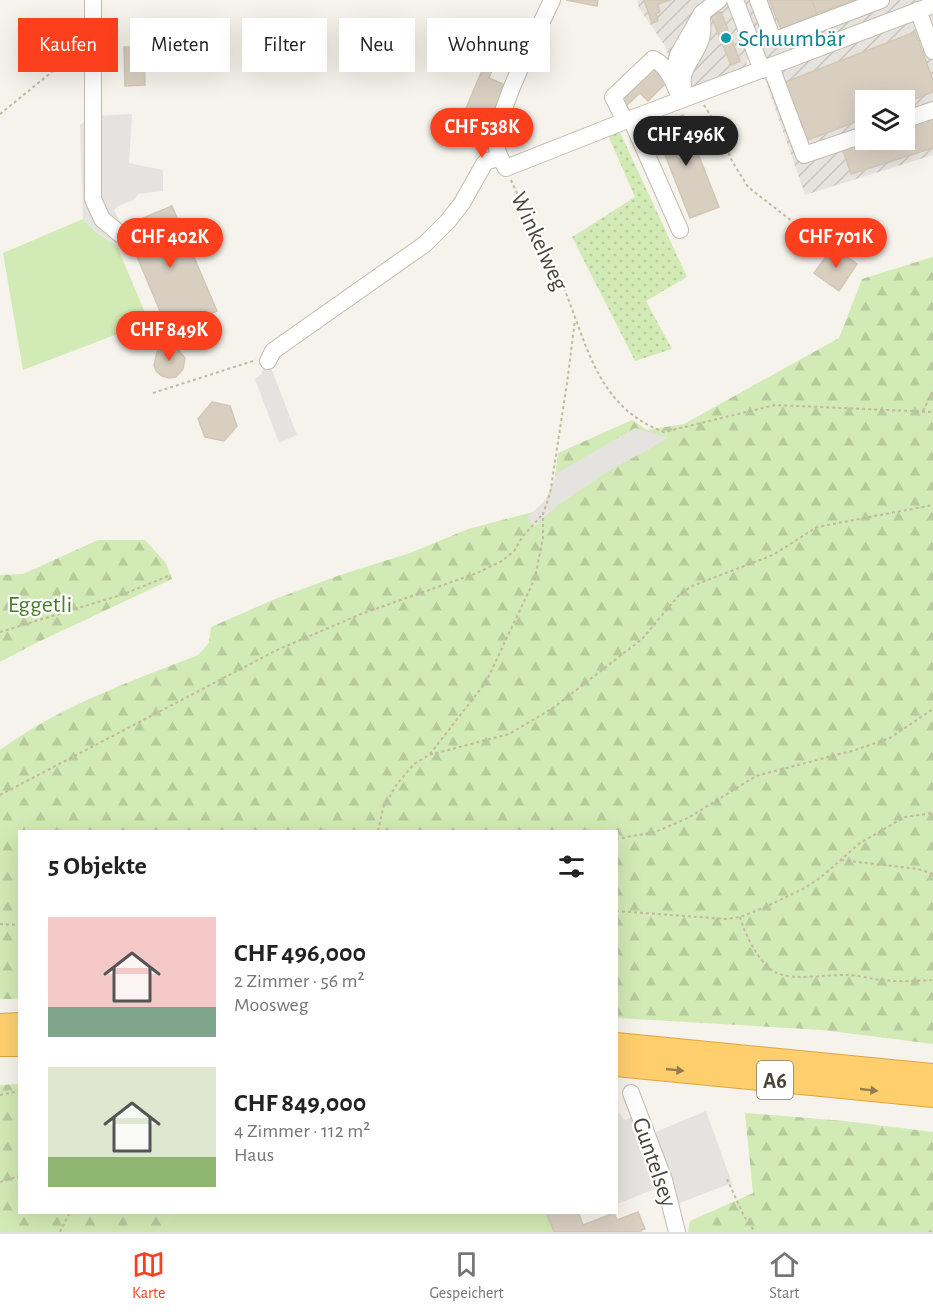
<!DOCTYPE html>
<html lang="de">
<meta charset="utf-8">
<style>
body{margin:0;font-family:"Alegreya Sans",sans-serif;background:#f2f2f2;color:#222;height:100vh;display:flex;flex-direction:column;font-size:22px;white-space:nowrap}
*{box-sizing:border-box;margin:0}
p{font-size:20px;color:#767676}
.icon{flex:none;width:33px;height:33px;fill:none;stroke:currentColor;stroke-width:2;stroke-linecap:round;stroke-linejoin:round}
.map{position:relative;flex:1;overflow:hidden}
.drawer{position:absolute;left:18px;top:830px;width:600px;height:384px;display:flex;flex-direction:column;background:#fff;border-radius:0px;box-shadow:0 6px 24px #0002}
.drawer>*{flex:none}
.guide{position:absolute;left:18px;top:18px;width:600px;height:54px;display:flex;gap:12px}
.buttons{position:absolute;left:855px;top:90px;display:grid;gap:12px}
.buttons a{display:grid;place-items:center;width:60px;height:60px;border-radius:0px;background:#fff;box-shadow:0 6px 24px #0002;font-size:30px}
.price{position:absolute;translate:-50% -51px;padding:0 14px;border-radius:21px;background:#fc3f1d;color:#fff;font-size:20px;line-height:39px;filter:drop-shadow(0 2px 3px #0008)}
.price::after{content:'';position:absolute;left:50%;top:36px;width:18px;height:14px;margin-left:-9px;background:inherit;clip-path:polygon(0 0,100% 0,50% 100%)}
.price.selected{background:#222;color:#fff}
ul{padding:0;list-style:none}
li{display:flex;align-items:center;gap:18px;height:150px;padding:0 30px}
li span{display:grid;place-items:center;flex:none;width:168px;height:120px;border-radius:0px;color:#555}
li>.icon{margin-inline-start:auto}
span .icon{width:72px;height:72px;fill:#fffc;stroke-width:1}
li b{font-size:26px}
h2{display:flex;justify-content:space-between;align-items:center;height:72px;padding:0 30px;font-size:26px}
.tag{padding:0 21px;border-radius:0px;background:#fff;box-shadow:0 6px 24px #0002;font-size:21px;line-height:54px}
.tag.selected{background:#fc3f1d;color:#fff}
.tab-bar{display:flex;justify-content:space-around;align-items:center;height:84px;border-top:2px solid #e0e0e0;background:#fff;font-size:16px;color:#767676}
.tab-bar a{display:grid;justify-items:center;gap:3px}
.tab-bar .selected{color:#fc3f1d}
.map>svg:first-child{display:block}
.industrial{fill:url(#industrial-furrows);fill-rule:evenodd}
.green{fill:#d2eab5}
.forest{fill:url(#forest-firs)}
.garden{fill:url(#garden-dots)}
.parking{fill:#e5e3e0}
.building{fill:#d8cfc1;stroke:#d3c7b4;stroke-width:1.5}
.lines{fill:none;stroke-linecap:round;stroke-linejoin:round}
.minor-casing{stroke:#c2bbae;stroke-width:18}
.highway-casing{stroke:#e0a43c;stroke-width:24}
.path{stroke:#c4b79f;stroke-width:2;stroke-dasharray:3 3;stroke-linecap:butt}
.minor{stroke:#fff;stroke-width:16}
.highway{stroke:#ffcf6e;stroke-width:22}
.oneway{fill:#937c4e}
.culture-dot{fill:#0f9aa8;stroke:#fff;stroke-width:2}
.labels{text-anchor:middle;stroke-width:4.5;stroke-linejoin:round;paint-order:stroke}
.shield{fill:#fff;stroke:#817c74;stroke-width:1.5}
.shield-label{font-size:22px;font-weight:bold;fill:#4b4439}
.culture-label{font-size:24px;fill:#0d838f;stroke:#fff;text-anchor:start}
.street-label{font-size:24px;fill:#4b4439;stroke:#fff}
.park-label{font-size:24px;fill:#4a7f2a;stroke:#fff}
</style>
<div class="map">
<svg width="933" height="1232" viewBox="0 0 933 1232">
<defs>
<pattern id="industrial-furrows" width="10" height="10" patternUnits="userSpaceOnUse" patternTransform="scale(1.5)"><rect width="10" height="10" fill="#e6e2dd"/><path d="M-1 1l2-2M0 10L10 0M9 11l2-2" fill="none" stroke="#c7c3be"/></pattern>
<pattern id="forest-firs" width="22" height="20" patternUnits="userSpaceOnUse" patternTransform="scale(1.5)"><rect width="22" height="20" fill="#d2eab5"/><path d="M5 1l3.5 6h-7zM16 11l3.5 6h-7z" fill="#b6ca9c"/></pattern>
<pattern id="garden-dots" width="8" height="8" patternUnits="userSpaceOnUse" patternTransform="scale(1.5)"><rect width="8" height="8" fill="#d2eab5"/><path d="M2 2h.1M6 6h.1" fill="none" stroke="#b6ca9c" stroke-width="1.8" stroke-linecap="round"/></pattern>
</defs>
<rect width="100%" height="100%" fill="#f6f3ec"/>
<path class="industrial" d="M637 0H728L748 56 746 67 683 95 665 46 639 8Z
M735 0H933V155L805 195 762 70ZM866 100H904V140H866Z"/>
<path class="green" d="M83 219 96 232 117 246 149 322 23 370 3 253Z
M176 1212H556L563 1232H158Z"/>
<path class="forest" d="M933 257V1044L822 1030 617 1018 616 831H20L19 999H0V750C60 706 129 682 198 655L209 643 211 627 275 599 343 574 410 553 468 529 541 510 555 478 558 453 632 420 647 430 684 424 839 338 862 279Z
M98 540H145L166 563 172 579 32 645 0 662V575L23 574Z
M19 1084 20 1212H176L158 1232H0V1085Z
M745 1113 845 1121 933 1132V1232H688L690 1221 753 1193Z"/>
<path class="garden" d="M618 128 687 277 646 301 672 349 635 361 572 237 635 197 607 133Z"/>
<path class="parking" d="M132 114 129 163 163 170V191L138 194 134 200 118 206 114 210 121 224 126 242 118 247 97 232 83 219 80 125 90 116Z
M263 362 270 365 297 435 279 443 255 379 262 373Z
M635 428 669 438 607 472 558 505 534 527 527 517 548 498 557 473Z
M706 1111 732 1183 677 1204 651 1134Z
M620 1113 624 1120 634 1116 662 1186 617 1204 616 1115Z"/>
<path class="building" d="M566 0H598L597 6Z
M644 0H671L658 4 660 12 656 13 658 21 652 23Z
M769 0H812L817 14 781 29Z
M812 0H854L817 14Z
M721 12 740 61 731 65 711 16Z
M915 32 933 80V92L904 103V100H866V118L805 141 783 83Z
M124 47H144L145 85 125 86Z
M487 59 495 63 489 78 507 86 490 126 463 115Z
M652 65 667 82 648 101 640 93 624 108 616 99Z
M683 115 719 207 690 218 654 127Z
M933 115V148L851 174 841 144 866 140H904V124Z
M172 206 217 311 169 332 124 226Z
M833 247 857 264 839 291 814 273Z
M166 344 167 347H176L185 358 183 369 176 377 169 378 162 376 156 371 154 365 157 352 162 348 161 346Z
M212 402 230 406 237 426 224 441 205 437 198 419Z
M546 1212H578L583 1225 614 1213 617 1220 638 1212 645 1229 641 1230V1232H554Z"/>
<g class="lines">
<g class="minor-casing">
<path id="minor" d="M93 0V199L102 219 120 234
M552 0C536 35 517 70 505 106 501 116 496 127 496 138 495 149 500 159 506 168L625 121 933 5
M735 0 762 70
M758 0 772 37 778 39 881 0
M918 10 933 51
M771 67 804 155 866 134
M682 77C678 69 675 63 678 55L702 13 719 0
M683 85C680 70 694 57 699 44 704 34 702 25 702 14
M631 119 680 230
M904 120 933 110
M625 121 613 97 653 59C669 66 674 84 681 100
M268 361 273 351 290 339 425 244 448 221 462 203 484 164 487 161 499 158
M631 1093 664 1180 677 1232"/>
</g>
<g class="highway-casing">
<path id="highway" d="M0 1025 20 1024
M616 1044 933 1075
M0 1045H20
M616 1065 933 1096"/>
</g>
<path class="path" d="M704 105 717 126 732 161 748 187 806 232 841 246
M0 114 79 50
M511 180C526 215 547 248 562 283 587 343 596 407 664 432L775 405 933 412
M153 393 256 360
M923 411 933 390
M0 632 124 594 171 575
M430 754 486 682 535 578 543 538V514L550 494 567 383 575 320
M0 795 277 650 361 614 477 573 502 561 514 551 523 536 543 514
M378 831 383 808 397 784 414 764 429 755 509 734 553 708 642 639 679 595 692 586 773 555 817 527 933 505
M616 839 655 832 688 818 756 776 855 750 890 738 933 709
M841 860 918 869 933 874
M616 911 726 919 740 917 763 908 803 889 820 878 860 843 905 817 933 813
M740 917C744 933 760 966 777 973 795 981 829 974 850 975 861 976 872 979 882 980 899 982 916 981 933 980
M0 924 20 925
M0 1095 20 1091
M727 1179 744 1216 755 1232
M0 1182 20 1176
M60 1232 70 1212
M929 1232 933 1230"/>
<use href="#minor" class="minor"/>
<use href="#highway" class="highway"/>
</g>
<defs><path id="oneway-solid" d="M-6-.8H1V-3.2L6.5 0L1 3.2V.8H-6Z" transform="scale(1.5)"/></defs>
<g class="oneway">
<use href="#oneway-solid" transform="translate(675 1070) rotate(6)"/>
<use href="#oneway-solid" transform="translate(869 1090) rotate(6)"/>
</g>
<circle class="culture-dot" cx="726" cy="38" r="6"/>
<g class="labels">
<rect class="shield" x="757" y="1061" width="36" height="38" rx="4.5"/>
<g class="shield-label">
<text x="775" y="1088">A6</text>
</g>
<g class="culture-label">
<text x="738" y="46">Schuumbär</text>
</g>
<g class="street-label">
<text transform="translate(540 241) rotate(65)" y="8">Winkelweg</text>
<text transform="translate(655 1162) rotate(71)" y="8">Guntelsey</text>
</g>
<g class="park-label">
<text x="40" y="612">Eggetli</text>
</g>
</g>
</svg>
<div class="buttons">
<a><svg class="icon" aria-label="layers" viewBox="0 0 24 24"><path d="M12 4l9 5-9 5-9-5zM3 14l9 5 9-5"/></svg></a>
</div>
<b class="price" style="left:482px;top:159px">CHF 538K</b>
<b class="price selected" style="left:686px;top:167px">CHF 496K</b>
<b class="price" style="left:170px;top:269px">CHF 402K</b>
<b class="price" style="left:836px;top:269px">CHF 701K</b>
<b class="price" style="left:169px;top:362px">CHF 849K</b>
<div class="guide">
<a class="tag selected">Kaufen</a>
<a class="tag">Mieten</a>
<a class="tag">Filter</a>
<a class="tag">Neu</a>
<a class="tag">Wohnung</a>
</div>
<section class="drawer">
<h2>5 Objekte<svg class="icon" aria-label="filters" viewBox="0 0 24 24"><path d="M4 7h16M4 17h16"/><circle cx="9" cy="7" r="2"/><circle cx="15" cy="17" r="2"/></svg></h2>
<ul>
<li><span style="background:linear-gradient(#f6c9c9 75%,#7fa58c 0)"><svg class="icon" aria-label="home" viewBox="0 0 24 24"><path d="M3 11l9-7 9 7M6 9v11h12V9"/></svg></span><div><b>CHF 496,000</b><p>2 Zimmer · 56 m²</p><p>Moosweg</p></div></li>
<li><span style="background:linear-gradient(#dfe7d0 75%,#8fb573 0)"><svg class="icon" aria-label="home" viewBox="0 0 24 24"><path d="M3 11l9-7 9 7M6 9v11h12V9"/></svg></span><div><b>CHF 849,000</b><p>4 Zimmer · 112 m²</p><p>Haus</p></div></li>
</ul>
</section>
</div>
<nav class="tab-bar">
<a class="selected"><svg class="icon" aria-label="map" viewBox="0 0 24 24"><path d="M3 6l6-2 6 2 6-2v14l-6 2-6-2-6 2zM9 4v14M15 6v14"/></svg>Karte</a>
<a><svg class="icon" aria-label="saved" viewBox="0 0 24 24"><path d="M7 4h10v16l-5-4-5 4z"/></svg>Gespeichert</a>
<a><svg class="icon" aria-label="home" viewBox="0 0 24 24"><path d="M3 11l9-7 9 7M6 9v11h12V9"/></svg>Start</a>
</nav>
